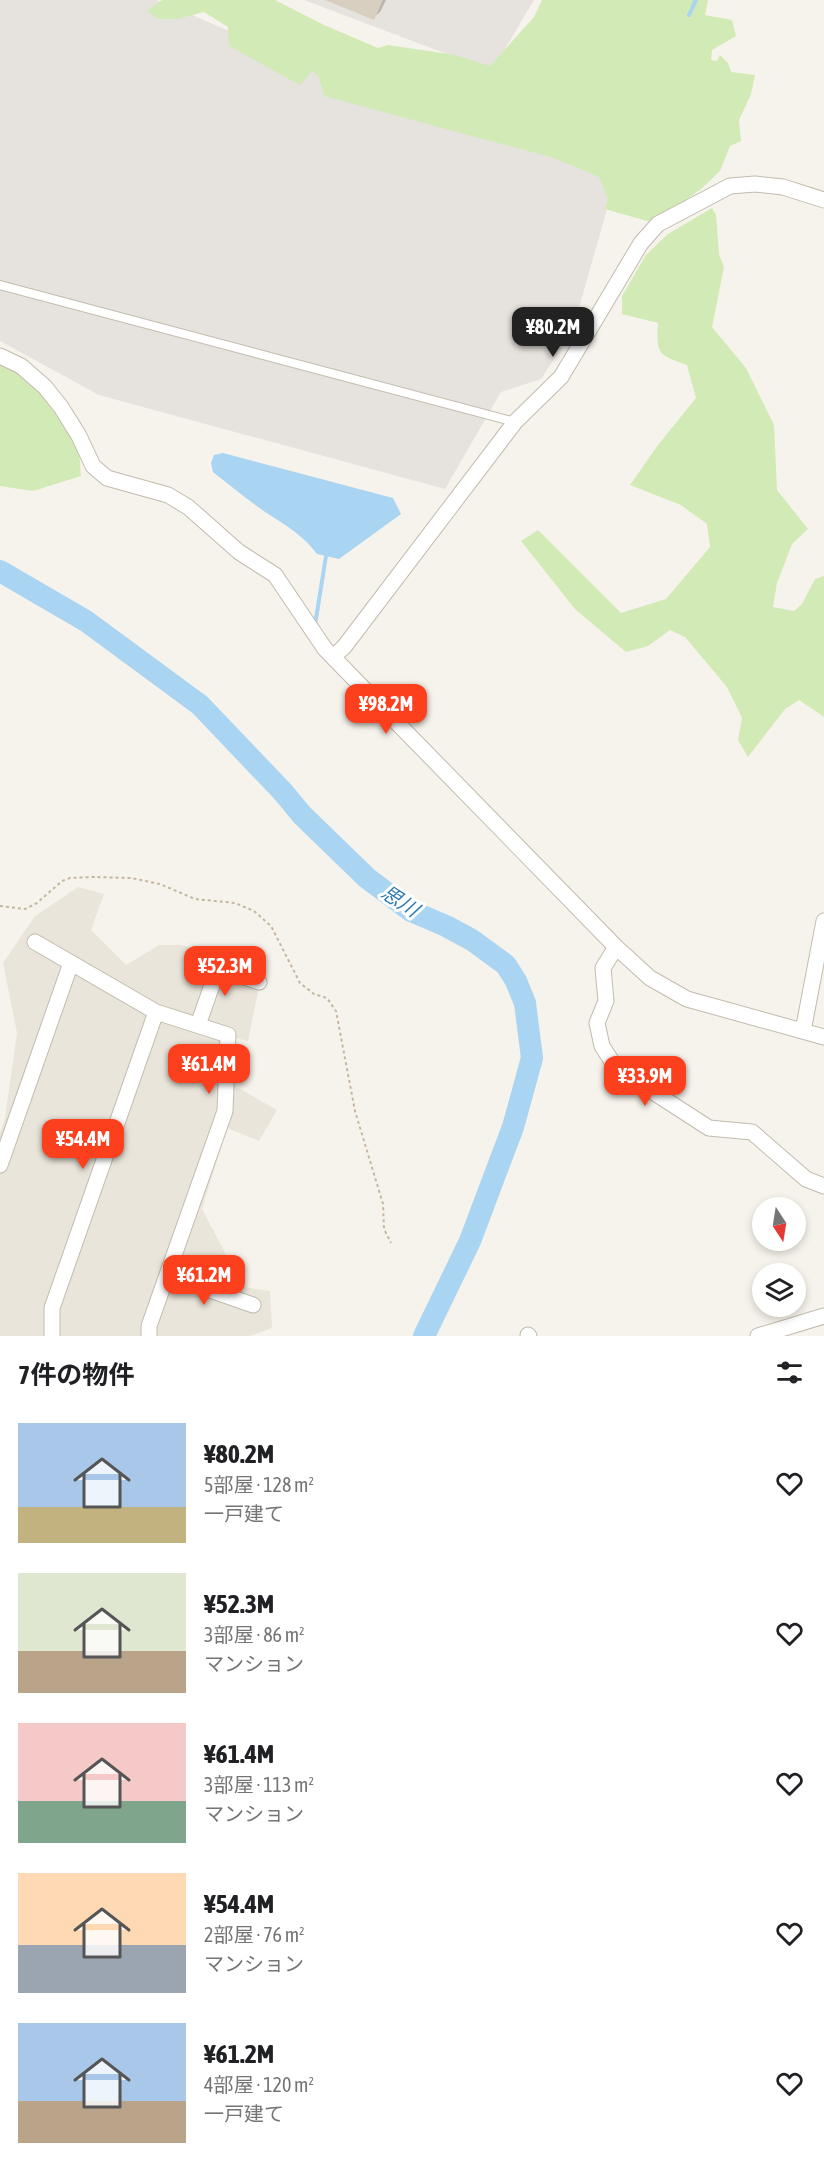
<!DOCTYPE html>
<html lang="ja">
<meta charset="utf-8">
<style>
body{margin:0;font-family:"Asap Condensed","Noto Sans JP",sans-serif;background:#f6f6f6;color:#202124;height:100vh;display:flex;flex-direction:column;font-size:22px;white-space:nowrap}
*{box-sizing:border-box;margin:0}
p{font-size:20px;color:#757577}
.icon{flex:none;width:33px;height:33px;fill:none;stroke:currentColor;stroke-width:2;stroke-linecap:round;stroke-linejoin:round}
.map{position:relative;height:1336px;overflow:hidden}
.panel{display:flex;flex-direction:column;background:#fff;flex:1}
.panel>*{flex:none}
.needle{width:39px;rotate:168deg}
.controls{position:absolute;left:752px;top:1197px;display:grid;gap:12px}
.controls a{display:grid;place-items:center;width:54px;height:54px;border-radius:50%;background:#fff;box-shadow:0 3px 9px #0003;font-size:30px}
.price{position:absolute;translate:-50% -51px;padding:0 14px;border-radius:12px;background:#fc3f1d;color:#fff;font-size:20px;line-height:39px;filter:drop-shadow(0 2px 3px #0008)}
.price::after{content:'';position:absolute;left:50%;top:36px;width:18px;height:14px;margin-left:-9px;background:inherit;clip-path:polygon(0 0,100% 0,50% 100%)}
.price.on{background:#222;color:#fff}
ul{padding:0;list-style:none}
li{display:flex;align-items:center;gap:18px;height:150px;padding:0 18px}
li span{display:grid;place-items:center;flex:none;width:168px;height:120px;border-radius:0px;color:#555}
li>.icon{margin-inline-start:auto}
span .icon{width:72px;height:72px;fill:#fffc;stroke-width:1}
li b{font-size:26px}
h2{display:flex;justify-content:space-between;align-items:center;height:72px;padding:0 18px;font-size:26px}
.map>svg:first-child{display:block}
.residential{fill:#eae5da}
.industrial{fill:#e6e2dd}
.green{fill:#d2eab5}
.water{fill:#a9d4f2}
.shadow{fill:#0003}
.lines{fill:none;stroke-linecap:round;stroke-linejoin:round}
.stream{stroke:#a9d4f2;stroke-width:4}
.river{stroke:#a9d4f2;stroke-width:22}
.building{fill:#d8cfc1}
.lane-casing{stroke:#c2bbae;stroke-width:10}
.street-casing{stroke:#c2bbae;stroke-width:17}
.path{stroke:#c4b79f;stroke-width:2;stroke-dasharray:3 3;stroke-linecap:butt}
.lane{stroke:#fff;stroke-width:8}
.street{stroke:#fff;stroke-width:15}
.labels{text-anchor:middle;stroke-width:6;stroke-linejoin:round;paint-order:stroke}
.water-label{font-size:20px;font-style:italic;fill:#2e7ab2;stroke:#fff}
</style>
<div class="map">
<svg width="824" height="1336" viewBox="0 0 824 1336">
<rect width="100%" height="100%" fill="#f6f3ec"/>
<path class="residential" d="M78 887 104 894 91 930 126 965 159 945H182L214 957 211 971 259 987 248 1041 236 1038 233 1085 277 1110 259 1141 227 1128 202 1209 243 1287 270 1291 272 1328 250 1336H0V1133L5 1118 17 1033 3 963 35 916Z"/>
<path class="industrial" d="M0 0H156L293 58 599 171 610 199 572 332 541 379 501 392 445 489 99 395 0 341Z
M304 0H534L492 71Z"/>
<path class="green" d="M162 0H275L324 25 378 48 388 45 455 55 490 66 534 17 542 0H708L705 15 732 20 736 36 712 50 711 60 717 61 720 55 728 63 731 72 755 75 751 94 739 120 741 141 730 146 720 171 701 189 654 223 605 209 608 199 599 177 554 158 324 96 319 77 312 71 300 85 229 46 228 27 204 12 177 19H159L147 11Z
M712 208 716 215 719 254 724 267 712 327 746 368 774 425 777 490 808 529 792 544 777 583 773 607 794 611 802 604 815 579 824 576V717L799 700 785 709 748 757 738 740 742 718 727 687 685 637 670 630 648 646 626 652 575 609 521 541 538 530 621 613 666 599 710 547 707 524 681 505 630 485 658 445 696 398 687 365C658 355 656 354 658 323L622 314V296L646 255 668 234Z
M0 362C32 373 66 422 78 453 81 459 80 469 81 476L33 491 0 486Z"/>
<path class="water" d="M223 453 393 498 401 514 339 559 317 554C301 532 279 522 258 507 243 496 228 484 213 472L211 463 214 455Z"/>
<path class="shadow" d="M329 0H386L380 12 373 18Z"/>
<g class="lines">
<path class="stream" d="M689 15 696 0
M315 625 326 556"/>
<path class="river" d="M0 571 86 621 200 705 283 792 302 815 367 878 411 911 446 926 472 940 506 965 516 981 525 1003 532 1058 513 1127 470 1241 424 1336"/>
</g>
<path class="building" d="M325 0H383L374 20Z"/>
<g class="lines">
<g class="lane-casing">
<path id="lane" d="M0 285 515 422"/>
</g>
<g class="street-casing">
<path id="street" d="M0 356 21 366 45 387 61 407 79 436 93 466 107 478 168 495 188 507 239 552 275 575 325 649 616 947 650 978 687 999 824 1037
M333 657 344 647 515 422 561 377 641 243 658 224 730 186 755 184 783 187 824 200
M35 942 156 1012 228 1035 225 1111 149 1326V1336
M616 947 603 968 606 1001 597 1023 602 1046 616 1068 709 1128 752 1132 806 1179 824 1186
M198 1025 218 968 259 982
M803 1031 824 921
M0 1165 71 963
M167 1275 253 1305
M528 1335 529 1336
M52 1336V1308L156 1012
M758 1336 824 1316"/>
</g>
<path class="path" d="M0 906 25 909 37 903 62 881 70 878 93 877 131 878 160 884 195 899 235 903 254 911 271 926 300 983 314 994 327 998 336 1011 355 1111 383 1204 384 1229 391 1243"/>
<use href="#lane" class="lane"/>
<use href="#street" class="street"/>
</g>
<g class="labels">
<g class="water-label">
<text transform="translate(400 901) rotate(33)" y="7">思川</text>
</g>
</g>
</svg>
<div class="controls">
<a><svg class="needle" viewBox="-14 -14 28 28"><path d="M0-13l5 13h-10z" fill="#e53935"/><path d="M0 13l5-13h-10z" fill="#757577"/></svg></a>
<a><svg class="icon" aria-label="layers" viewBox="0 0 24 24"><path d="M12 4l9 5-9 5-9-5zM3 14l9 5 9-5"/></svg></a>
</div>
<b class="price on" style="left:553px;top:358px">¥80.2M</b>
<b class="price" style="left:386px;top:735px">¥98.2M</b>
<b class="price" style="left:225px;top:997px">¥52.3M</b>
<b class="price" style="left:209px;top:1095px">¥61.4M</b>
<b class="price" style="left:645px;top:1107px">¥33.9M</b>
<b class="price" style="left:83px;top:1170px">¥54.4M</b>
<b class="price" style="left:204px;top:1306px">¥61.2M</b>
</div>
<section class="panel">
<h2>7件の物件<svg class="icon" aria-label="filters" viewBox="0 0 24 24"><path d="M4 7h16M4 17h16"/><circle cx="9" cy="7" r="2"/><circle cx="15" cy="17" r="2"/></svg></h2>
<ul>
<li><span style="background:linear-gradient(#a9c7e8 70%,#c2b280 0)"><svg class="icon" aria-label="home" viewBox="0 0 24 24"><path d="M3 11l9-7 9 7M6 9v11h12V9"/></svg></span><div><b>¥80.2M</b><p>5部屋 · 128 m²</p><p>一戸建て</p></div><svg class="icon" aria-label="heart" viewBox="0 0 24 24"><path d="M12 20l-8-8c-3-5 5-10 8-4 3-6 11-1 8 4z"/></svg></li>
<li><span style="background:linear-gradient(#dfe7d0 65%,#b9a48a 0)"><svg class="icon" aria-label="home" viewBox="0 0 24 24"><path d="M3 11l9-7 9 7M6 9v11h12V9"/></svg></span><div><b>¥52.3M</b><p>3部屋 · 86 m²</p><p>マンション</p></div><svg class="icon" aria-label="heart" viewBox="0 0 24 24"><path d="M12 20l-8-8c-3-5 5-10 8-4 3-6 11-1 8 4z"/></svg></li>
<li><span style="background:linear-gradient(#f6c9c9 65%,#7fa58c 0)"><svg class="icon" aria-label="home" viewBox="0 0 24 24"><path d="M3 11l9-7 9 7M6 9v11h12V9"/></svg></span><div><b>¥61.4M</b><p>3部屋 · 113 m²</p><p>マンション</p></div><svg class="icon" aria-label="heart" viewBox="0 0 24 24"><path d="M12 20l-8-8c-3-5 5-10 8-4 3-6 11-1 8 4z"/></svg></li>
<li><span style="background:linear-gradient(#ffd9b3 60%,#9aa5b1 0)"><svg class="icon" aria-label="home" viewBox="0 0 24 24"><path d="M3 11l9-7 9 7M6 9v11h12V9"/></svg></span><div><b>¥54.4M</b><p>2部屋 · 76 m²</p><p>マンション</p></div><svg class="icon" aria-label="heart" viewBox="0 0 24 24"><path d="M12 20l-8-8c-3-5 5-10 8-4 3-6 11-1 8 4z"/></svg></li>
<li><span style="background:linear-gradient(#a9c7e8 65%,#b9a48a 0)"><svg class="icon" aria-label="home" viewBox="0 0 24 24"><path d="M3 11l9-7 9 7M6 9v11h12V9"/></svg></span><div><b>¥61.2M</b><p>4部屋 · 120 m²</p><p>一戸建て</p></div><svg class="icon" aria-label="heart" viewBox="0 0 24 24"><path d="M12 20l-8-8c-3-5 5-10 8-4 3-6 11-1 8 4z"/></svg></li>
</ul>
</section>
